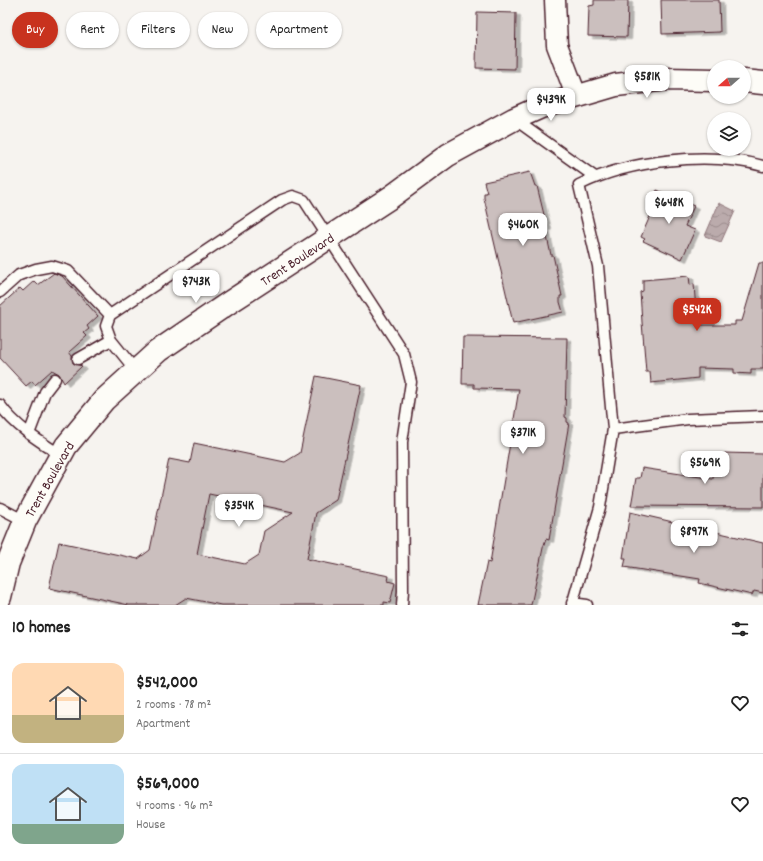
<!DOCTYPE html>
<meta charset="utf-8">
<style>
body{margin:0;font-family:Dekko,sans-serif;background:#f6f6f6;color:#222;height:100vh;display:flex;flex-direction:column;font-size:15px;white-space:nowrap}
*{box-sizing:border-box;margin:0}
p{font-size:13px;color:#767676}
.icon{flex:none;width:22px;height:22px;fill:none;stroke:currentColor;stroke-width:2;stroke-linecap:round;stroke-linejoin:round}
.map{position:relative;height:605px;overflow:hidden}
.details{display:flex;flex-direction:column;background:#fff;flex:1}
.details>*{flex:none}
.hud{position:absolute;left:12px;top:12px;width:400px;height:36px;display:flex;gap:8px}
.needle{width:26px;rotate:249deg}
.tools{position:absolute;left:707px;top:60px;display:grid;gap:8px}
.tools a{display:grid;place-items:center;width:44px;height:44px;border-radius:50%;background:#fff;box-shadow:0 1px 3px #0004;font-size:20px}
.price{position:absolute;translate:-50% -34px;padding:0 9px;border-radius:8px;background:#fff;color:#222;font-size:13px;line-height:26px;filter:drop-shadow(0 1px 2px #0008)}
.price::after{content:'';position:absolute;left:50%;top:24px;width:12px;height:9px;margin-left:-6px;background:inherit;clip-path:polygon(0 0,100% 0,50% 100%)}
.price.active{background:#c8321e;color:#fff}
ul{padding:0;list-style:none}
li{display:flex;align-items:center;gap:12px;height:100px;padding:0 12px}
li+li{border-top:1px solid #e0e0e0}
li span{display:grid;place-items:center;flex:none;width:112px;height:80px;border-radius:12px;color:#555}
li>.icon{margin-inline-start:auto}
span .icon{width:48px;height:48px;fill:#fffc;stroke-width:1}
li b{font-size:17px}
h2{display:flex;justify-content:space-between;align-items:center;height:48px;padding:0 12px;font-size:17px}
.tag{padding:0 14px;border-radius:18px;background:#fff;box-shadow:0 1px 3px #0004;font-size:14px;line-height:36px}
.tag.active{background:#c8321e;color:#fff}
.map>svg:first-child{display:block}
.water{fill:url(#water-waves);stroke:#8e7378}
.building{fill:#cbbfbe;stroke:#4a1f2b;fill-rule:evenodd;filter:url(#shadow)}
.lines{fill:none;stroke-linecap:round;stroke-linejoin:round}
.lane-casing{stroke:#4a1f2b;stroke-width:13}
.street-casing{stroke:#4a1f2b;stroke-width:23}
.secondary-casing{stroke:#4a1f2b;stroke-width:25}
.lane{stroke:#fdfcf7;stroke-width:10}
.street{stroke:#fdfcf7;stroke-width:20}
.secondary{stroke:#fdfcf7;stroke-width:22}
.labels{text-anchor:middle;stroke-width:3.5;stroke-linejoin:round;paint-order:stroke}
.street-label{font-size:14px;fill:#4a1f2b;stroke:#fdfcf7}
</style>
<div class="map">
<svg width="763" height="605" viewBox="0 0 763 605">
<defs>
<pattern id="water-waves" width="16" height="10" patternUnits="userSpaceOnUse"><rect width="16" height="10" fill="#bbabac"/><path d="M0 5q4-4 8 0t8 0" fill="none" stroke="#9a8b8c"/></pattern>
<filter id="shadow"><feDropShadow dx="4.5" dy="2.5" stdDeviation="0" flood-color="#0004"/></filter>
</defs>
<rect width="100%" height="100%" fill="#f6f3ef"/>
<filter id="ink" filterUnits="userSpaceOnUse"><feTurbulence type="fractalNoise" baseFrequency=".025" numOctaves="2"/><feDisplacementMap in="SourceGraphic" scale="8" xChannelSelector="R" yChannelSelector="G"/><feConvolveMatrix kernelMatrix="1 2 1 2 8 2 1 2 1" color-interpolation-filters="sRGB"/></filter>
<g filter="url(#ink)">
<path class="water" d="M719 203 735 211 721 242 705 236Z"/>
<path class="building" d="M594 0H628L627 37 588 36 589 6 594 5Z
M661 0H719L720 32 662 34Z
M477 12 516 13 515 69 476 68Z
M530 172 535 186H537L547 227 545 228 551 255H553L562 296H560V302L563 312 513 323 484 198V193H487L484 182Z
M657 190 694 206 685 226 695 230 682 259 643 241 645 239 641 237 654 207 651 205Z
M759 263H763V369H751V374L734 373V369L698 368V378L651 383 650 372H646L642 322 640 292 643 291V280L689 276 690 285 694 284 697 325H735V321H742Z
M54 273 62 276 98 316 87 326 89 329 84 333 87 336 69 352 72 356 73 363 82 366 64 383 59 374 52 370 35 385 32 381 26 386 0 358V306L20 288 23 291 34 281 38 285Z
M463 337 567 338 565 417 567 418V422L569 423 549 540 546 539 543 548 531 605H478L487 562 490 563 519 389 474 388V384H462Z
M316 376 361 385 336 500 316 513 307 559 389 576 388 581 395 583 390 603 384 602V605H221L186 598 175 605H129L49 588 59 542 138 559 150 550 169 459 190 463 194 443 285 462 300 453ZM209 494 293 512 264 531 259 555 245 564 197 554Z
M724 453 763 454V507L631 506 636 478H640L642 468 713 479V458H724Z
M630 512 763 543V593L754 591 752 595 699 583 700 579 624 567 626 558H623Z"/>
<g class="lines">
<g class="lane-casing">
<path id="lane" d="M514 119 595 177
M0 292 19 275 36 269 52 266 68 271 110 315
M78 359 111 340
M136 371 111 340 106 326 110 315 282 200 293 196 304 200 404 354 411 382 402 442 403 591 402 605
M0 405C16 427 39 441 61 455
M613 429 688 419 763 416
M29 434 45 392 55 379
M0 508 25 521
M572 603 587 605
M572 605 600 507 613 429 598 266 579 185C629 160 708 151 763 166"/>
</g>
<g class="street-casing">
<path id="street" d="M555 0 557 45 576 95"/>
</g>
<g class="secondary-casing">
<path id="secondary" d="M744 81 763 83
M0 597 8 563 25 521 66 446 104 400 158 351 230 302 391 197 448 155 514 119 541 107 616 85 666 79 714 80"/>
</g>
<use href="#lane" class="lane"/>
<use href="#street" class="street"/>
<use href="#secondary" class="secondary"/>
</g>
</g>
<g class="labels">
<g class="street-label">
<text transform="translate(297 259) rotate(-33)" y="5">Trent Boulevard</text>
<text transform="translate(49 479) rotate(-60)" y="5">Trent Boulevard</text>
</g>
</g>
</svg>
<div class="tools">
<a><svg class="needle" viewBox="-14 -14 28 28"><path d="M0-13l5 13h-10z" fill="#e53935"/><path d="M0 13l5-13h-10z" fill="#767676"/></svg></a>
<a><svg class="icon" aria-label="layers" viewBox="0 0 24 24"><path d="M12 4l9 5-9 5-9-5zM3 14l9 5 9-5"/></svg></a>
</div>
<b class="price" style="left:647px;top:99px">$581K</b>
<b class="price" style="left:551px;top:122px">$439K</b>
<b class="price" style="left:669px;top:225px">$648K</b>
<b class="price" style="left:523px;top:247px">$460K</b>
<b class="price" style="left:196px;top:304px">$743K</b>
<b class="price active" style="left:697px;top:332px">$542K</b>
<b class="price" style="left:523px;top:455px">$371K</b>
<b class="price" style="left:705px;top:485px">$569K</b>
<b class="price" style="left:239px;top:528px">$354K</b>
<b class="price" style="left:694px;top:554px">$897K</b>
<div class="hud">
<a class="tag active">Buy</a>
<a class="tag">Rent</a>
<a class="tag">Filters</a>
<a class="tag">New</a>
<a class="tag">Apartment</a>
</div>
</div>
<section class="details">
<h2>10 homes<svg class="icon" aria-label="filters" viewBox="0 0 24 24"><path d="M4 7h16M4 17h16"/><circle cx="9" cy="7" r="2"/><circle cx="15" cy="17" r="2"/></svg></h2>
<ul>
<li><span style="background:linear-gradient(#ffd9b3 65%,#c2b280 0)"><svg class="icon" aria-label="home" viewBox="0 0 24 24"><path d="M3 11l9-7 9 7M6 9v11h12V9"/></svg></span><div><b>$542,000</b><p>2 rooms · 78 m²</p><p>Apartment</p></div><svg class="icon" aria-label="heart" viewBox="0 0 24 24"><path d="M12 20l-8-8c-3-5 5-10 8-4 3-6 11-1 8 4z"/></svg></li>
<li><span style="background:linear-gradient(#bfe0f5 75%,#7fa58c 0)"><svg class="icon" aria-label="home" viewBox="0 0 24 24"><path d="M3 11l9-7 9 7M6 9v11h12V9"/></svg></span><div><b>$569,000</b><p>4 rooms · 96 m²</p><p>House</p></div><svg class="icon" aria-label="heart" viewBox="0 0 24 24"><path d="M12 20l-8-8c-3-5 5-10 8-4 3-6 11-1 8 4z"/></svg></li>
</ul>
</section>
